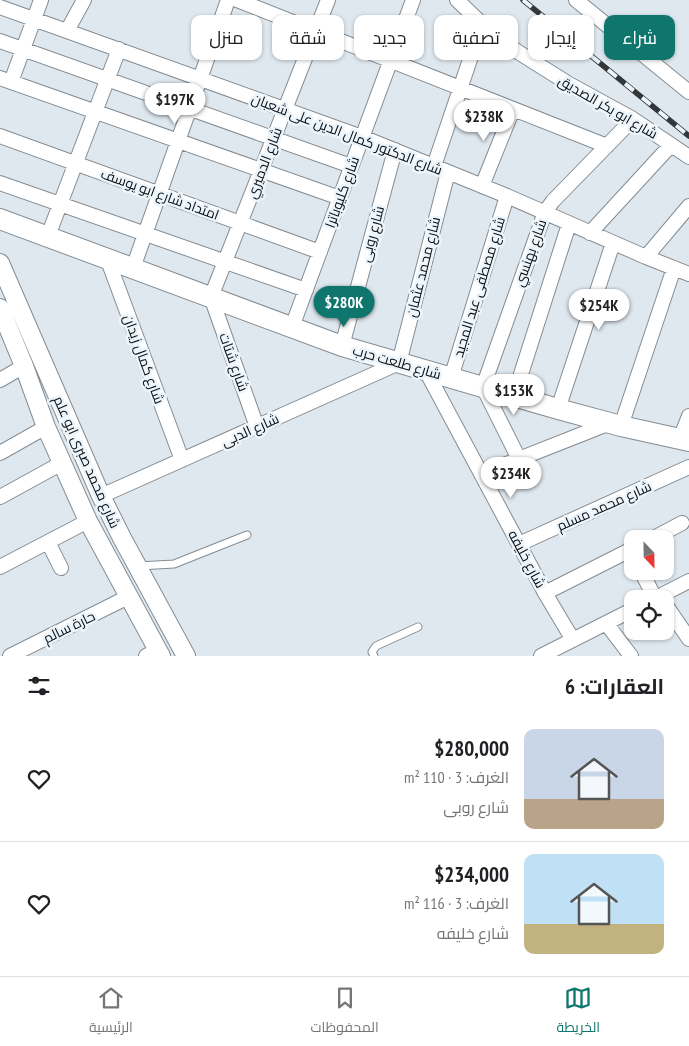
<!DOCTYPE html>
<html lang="ar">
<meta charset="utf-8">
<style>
body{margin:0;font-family:"PT Sans Narrow",Cairo,sans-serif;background:#f6f6f6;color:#202124;direction:rtl;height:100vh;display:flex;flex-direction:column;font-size:19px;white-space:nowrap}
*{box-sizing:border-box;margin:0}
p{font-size:16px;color:#757577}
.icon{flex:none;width:28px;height:28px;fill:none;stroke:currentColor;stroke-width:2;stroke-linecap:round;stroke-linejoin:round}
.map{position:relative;height:656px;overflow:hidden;direction:ltr}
.details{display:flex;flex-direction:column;background:#fff;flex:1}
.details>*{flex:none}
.hud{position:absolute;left:15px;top:15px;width:660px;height:45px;direction:rtl;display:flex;gap:10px}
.needle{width:32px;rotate:158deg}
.tools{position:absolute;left:624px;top:530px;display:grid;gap:10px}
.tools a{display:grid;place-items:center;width:50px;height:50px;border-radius:10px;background:#fff;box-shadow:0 1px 4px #0004;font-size:25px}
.price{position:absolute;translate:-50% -42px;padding:0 11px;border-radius:18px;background:#fff;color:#222;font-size:16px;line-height:32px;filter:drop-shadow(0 1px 2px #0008)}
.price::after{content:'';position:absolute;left:50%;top:30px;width:15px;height:11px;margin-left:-8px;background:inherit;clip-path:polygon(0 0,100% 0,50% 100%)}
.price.selected{background:#0f766e;color:#fff}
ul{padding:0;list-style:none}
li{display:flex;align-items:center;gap:15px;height:125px;padding:0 25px}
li+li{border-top:1px solid #e0e0e0}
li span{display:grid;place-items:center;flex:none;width:140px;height:100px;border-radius:10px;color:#555}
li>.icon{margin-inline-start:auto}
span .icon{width:60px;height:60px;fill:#fffc;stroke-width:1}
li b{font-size:21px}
h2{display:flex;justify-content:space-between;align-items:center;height:60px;padding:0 25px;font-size:21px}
.chip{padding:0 18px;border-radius:10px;background:#fff;box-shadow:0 1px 4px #0004;font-size:18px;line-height:45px}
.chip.selected{background:#0f766e;color:#fff}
.dock{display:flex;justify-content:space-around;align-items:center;height:70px;border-top:1px solid #e0e0e0;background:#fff;font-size:14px;color:#757577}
.dock a{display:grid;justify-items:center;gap:2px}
.dock .selected{color:#0f766e}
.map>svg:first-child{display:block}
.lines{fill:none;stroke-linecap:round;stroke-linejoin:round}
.service-casing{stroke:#848c93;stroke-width:9}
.minor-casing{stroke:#848c93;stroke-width:16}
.tertiary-casing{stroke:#848c93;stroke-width:20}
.secondary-casing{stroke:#848c93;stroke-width:22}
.service{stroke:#fff;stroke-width:7}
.minor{stroke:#fff;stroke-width:14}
.tertiary{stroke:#fff;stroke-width:18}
.secondary{stroke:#fff;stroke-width:20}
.rail-casing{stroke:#33373a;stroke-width:5.5}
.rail{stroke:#ecf5fc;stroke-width:4;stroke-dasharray:11;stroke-linecap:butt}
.labels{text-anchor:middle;stroke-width:5;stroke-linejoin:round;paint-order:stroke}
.street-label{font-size:14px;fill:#0b0e10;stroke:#ecf5fc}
</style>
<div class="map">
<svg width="689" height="656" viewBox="0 0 689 656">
<rect width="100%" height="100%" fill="#dfe8ef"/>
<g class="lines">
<g class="service-casing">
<path id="service" d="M138 566 174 564 247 535
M374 656 372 652 376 646 418 627"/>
</g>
<g class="minor-casing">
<path id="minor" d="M237 0 607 146
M457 0 482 24 518 52 569 84 633 119 689 157
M576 0 689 92
M0 7 362 137 507 196 646 257 689 274
M67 31 84 0
M0 41 351 166
M0 78 340 198
M11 82 41 0
M0 136 320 252
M434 166 482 24
M0 183 306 290
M482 186 513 109
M590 233 671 145
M48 236 119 49
M646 257 689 206
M107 258 182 460
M133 268 228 0
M292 327 413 0
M342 346 395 150
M426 371 545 593 573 640
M451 378 507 196
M0 380 24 366
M514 396 569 224
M558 409 613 243
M621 426 674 268
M257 427 211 297 328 0
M680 439 689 416
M0 453 46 427
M519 459 483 387 545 212 553 201 633 119
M481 474 610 423
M101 496 399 363 448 172
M0 497 62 463
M652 539 682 523
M48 542 61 568
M519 544 689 467
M0 567 88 521
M641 571 655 598
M545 593 632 549
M654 599 689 581
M665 604 689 639
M606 623 631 656
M10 656 128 597
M146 656 158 650
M541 656 632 610"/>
</g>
<g class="tertiary-casing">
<path id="tertiary" d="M0 263 101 496 122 538 186 656
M0 308 24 366 46 427 88 521 161 656"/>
</g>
<g class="secondary-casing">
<path id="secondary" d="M0 219 342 346 558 409 621 426 689 441"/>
</g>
<use href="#service" class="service"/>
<use href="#minor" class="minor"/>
<use href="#tertiary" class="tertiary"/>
<use href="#secondary" class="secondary"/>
<g class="rail-casing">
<path id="rail" d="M523 0 689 136"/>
</g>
<use href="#rail" class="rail"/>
</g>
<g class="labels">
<g class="street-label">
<text transform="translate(608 107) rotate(30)" y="5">شارع ابو بكر الصديق</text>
<text transform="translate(347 134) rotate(21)" y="5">شارع الدكتور كمال الدين على شعبان</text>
<text transform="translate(264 163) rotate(-69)" y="5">شارع الدميري</text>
<text transform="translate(342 192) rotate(-70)" y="5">شارع كليوباترا</text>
<text transform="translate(160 194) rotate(20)" y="5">امتداد شارع ابو يوسف</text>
<text transform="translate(372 234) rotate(-75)" y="5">شارع روبى</text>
<text transform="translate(530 253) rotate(-70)" y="5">شارع بهنسي</text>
<text transform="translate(423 267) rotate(-76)" y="5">شارع محمد عثمان</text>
<text transform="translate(479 287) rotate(-73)" y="5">شارع مصطفى عبد المجيد</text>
<text transform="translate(144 359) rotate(70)" y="5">شارع كمال زيدان</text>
<text transform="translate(234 362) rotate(70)" y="5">شارع شتات</text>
<text transform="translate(397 362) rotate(16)" y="5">شارع طلعت حرب</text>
<text transform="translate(250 430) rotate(-24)" y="5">شارع الدبى</text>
<text transform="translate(87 462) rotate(66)" y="5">شارع محمد صبرى ابو علم</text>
<text transform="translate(604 506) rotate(-24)" y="5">شارع محمد مسلم</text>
<text transform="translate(527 559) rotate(62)" y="5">شارع خليفه</text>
<text transform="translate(69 627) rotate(-26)" y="5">حارة سالم</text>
</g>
</g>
</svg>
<div class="tools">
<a><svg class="needle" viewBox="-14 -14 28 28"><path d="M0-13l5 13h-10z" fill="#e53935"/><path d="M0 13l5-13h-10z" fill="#757577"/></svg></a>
<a><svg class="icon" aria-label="locate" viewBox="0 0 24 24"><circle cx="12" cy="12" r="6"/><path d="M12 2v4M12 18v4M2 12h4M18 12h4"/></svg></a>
</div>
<b class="price" style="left:175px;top:125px">$197K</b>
<b class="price" style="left:484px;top:142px">$238K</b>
<b class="price selected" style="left:344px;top:328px">$280K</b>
<b class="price" style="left:599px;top:331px">$254K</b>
<b class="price" style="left:514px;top:416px">$153K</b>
<b class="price" style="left:511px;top:499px">$234K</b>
<div class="hud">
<a class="chip selected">شراء</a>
<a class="chip">إيجار</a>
<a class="chip">تصفية</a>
<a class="chip">جديد</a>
<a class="chip">شقة</a>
<a class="chip">منزل</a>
</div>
</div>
<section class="details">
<h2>العقارات: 6<svg class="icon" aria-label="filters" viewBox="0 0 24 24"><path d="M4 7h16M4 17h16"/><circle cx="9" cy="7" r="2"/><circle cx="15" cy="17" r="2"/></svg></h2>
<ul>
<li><span style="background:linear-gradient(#c9d6e8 70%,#b9a48a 0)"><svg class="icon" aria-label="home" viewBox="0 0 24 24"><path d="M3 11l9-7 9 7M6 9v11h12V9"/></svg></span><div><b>$280,000</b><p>الغرف: 3 · 110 m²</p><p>شارع روبى</p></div><svg class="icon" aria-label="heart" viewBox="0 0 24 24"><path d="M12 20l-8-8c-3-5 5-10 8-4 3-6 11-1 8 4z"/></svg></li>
<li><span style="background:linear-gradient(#bfe0f5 70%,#c2b280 0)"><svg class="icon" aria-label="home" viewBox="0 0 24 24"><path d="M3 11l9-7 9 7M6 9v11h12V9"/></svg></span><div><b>$234,000</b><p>الغرف: 3 · 116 m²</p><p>شارع خليفه</p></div><svg class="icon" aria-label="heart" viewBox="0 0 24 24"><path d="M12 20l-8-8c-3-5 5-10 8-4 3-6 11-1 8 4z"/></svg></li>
</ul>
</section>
<nav class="dock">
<a class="selected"><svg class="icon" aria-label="map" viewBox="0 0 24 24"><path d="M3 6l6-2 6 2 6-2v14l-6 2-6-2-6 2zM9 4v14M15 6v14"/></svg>الخريطة</a>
<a><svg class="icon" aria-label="saved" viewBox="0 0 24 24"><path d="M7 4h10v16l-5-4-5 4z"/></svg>المحفوظات</a>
<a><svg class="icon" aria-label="home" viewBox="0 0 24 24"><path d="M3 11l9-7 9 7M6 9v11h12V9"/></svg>الرئيسية</a>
</nav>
